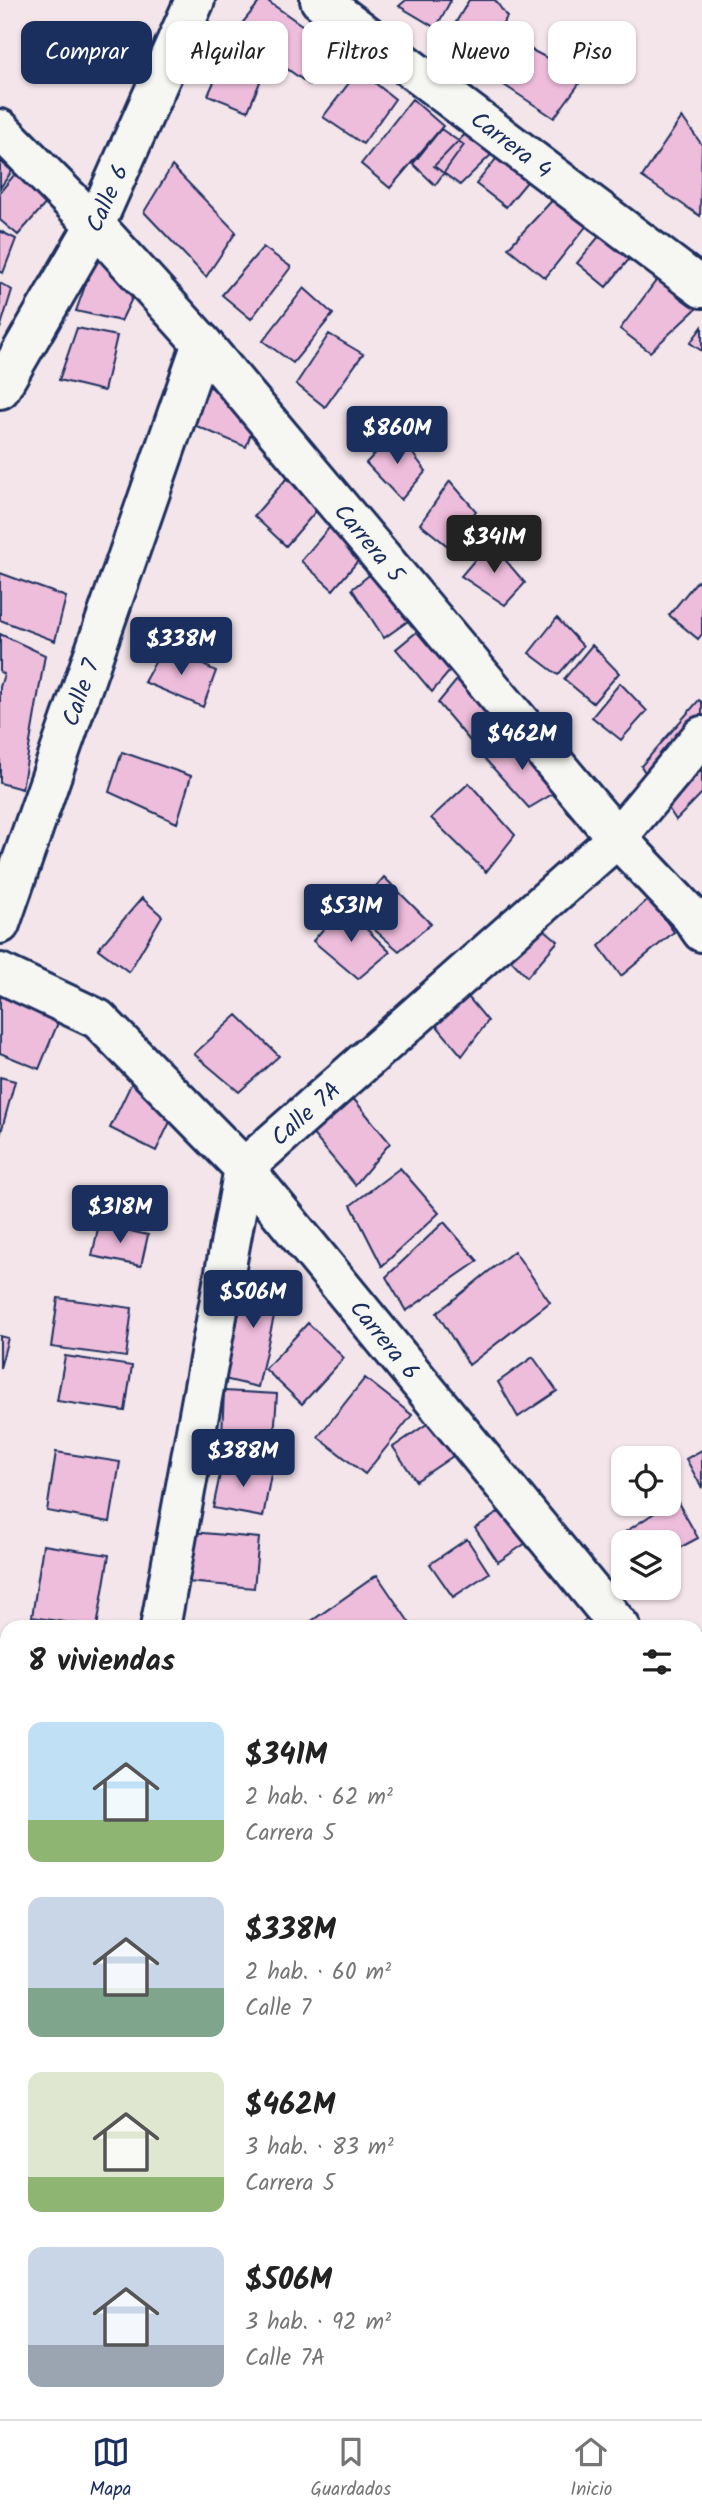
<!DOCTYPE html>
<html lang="es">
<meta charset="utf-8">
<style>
body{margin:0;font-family:Kalam,sans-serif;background:#f6f6f6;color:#222;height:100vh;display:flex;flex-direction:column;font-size:26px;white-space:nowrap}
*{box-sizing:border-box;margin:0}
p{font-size:23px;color:#767676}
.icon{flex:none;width:38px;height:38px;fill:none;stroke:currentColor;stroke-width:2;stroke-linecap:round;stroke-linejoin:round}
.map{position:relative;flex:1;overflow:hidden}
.details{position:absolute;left:0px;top:1620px;width:704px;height:800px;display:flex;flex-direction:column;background:#fff;border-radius:21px 21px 0 0;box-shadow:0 2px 5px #0004}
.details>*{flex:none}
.top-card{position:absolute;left:21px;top:21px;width:662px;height:63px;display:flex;gap:14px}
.buttons{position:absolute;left:611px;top:1446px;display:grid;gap:14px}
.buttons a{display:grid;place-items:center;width:70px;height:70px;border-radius:14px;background:#fff;box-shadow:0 2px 5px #0004;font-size:35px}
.price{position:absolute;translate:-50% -60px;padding:0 16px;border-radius:7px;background:#1b2f5e;color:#fff;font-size:23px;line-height:46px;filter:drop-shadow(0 2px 4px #0008)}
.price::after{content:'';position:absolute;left:50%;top:42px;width:21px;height:16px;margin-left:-10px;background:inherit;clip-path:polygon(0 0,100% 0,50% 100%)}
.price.current{background:#222;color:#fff}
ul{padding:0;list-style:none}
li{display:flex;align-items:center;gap:21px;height:175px;padding:0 28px}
li span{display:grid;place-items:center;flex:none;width:196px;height:140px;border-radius:14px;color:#555}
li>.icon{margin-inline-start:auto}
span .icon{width:84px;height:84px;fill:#fffc;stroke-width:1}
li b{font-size:30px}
h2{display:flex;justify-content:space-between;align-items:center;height:84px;padding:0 28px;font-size:30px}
.tag{padding:0 24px;border-radius:14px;background:#fff;box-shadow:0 2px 5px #0004;font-size:24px;line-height:63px}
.tag.current{background:#1b2f5e;color:#fff}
.tabs{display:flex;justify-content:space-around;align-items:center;height:98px;border-top:2px solid #e0e0e0;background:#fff;font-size:19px;color:#767676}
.tabs a{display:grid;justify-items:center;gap:4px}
.tabs .current{color:#1b2f5e}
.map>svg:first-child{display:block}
.building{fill:#efbddc;stroke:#1b2f5e;stroke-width:2}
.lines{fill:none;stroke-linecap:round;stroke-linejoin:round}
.street-casing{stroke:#1b2f5e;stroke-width:44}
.street{stroke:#f6f6f2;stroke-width:38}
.labels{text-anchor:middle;stroke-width:7;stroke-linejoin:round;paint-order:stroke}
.street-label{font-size:24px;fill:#1b2f5e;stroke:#f6f6f2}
</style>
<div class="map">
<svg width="702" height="2419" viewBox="0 0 702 2419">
<rect width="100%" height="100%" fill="#f4e5eb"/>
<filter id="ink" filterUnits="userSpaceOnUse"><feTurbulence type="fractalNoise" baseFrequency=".0143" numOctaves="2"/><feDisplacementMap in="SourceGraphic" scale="14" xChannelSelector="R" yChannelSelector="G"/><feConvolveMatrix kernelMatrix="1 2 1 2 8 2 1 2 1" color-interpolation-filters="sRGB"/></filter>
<g filter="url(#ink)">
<path class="building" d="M261 0H266L332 46 310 85 235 32Z
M406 0H451L436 28 399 6Z
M469 0H495L507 17 484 53 445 41Z
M522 45 584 77 554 118 504 85Z
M229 49 265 70 248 111 208 95Z
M359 70 395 99 363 144 323 117Z
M412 99 443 126 390 188 361 164Z
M682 117 702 145 700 216 642 177Z
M473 126 498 148 460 185 434 166Z
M441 129 464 145 435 185 413 164Z
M504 149 531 177 506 207 476 184Z
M0 161 12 171 0 188Z
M172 166 236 232 206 277 144 212Z
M19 169 48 201 18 235 0 220V192Z
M560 192 592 219 545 278 508 248Z
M605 229 631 257 606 287 577 263Z
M0 231 16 239 3 273 0 272Z
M263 247 291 267 251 319 222 295Z
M95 258 139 284 121 321 76 311Z
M659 277 698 307 650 352 620 329Z
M0 283 12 290 0 329Z
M304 288 333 314 293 363 263 341Z
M702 327V351L690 343Z
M77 328 117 336 104 391 59 380Z
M329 334 363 354 325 407 296 384Z
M208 386 259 411 246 447 187 422Z
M396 432 426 471 401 500 366 463Z
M287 478 317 510 286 546 254 516Z
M450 481 476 511 449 547 420 524Z
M334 522 364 554 333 590 301 561Z
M490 542 525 583 505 605 461 576Z
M373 572 415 616 384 638 352 589Z
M0 573 66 597 55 641 0 620Z
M697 581 702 586V634L698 639 669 615Z
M557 618 583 646 558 675 529 653Z
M424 626 455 665 432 692 396 649Z
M0 634 45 655 22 789 0 783V687L4 674 0 672Z
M592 645 619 673 593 703 564 679Z
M164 646 216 671 203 707 144 682Z
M461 675 508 722 476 748 438 703Z
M620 683 647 711 621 740 592 717Z
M699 700 702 702V793L676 820 641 766Z
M514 735 559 790 529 808 485 759Z
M122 752 191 776 177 823 109 792Z
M469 783 515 835 486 872 431 818Z
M384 877 431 924 399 951 354 912Z
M142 898 162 916 129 972 98 949Z
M649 898 674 932 621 976 599 946Z
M343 906 390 952 358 979 313 941Z
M520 909 558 941 527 977 486 934Z
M451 976 488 1021 462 1056 416 1001Z
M4 987 62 1013 39 1069 0 1053V996Z
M237 1015 279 1056 239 1092 194 1054Z
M0 1077 15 1081 0 1136Z
M133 1080 179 1103 156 1151 110 1128Z
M338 1080 390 1143 355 1185 296 1114Z
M400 1168 439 1213 382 1266 351 1205Z
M444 1222 478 1261 406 1311 386 1277Z
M99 1224 148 1235 141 1266 92 1256Z
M514 1251 550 1302 469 1365 437 1313Z
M248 1273 282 1281 258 1387 224 1379Z
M58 1298 132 1308 126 1357 51 1347Z
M308 1323 344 1358 302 1404 265 1369Z
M0 1336 8 1338 0 1368Z
M65 1356 132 1366 125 1411 57 1401Z
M533 1357 557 1391 518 1417 498 1382Z
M365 1378 412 1415 365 1474 318 1437Z
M224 1391 277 1394 274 1437 222 1435Z
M430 1422 453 1456 416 1481 393 1447Z
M702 1450V1488L686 1459Z
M56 1452 120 1462 110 1522 47 1511Z
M223 1460 272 1469 263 1517 213 1508Z
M676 1499 698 1538 668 1554V1542L623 1543 619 1536Z
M513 1503 535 1537 498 1562 475 1528Z
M180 1531 259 1538 254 1588 176 1581Z
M467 1539 489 1573 453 1597 430 1564Z
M43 1545 109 1555 97 1627 32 1617Z
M377 1575 413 1628H307L306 1625Z
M588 1618 595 1628H575Z
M702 1677V1700L696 1693V1680Z
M2 1770 7 1772V1811L0 1808Z
M696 1771 702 1777V1829L696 1823Z
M0 1818 7 1822V1890L0 1887Z
M696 1918 702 1923V1989L696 1994Z
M702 1992V2050L696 2053V1997Z
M702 2250V2295L696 2290V2252Z
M0 2373 7 2376V2411L0 2408Z
M174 2413H270L277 2419H176L172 2416Z
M602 2413H624L616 2419H607Z
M645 2413H665L670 2419H638Z"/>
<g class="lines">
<g class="street-casing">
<g id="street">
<path id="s1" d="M320 0 702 288"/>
<path id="s2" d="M0 129 95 225 202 343 617 838 691 916 702 932"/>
<path id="s3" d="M0 389 95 225 195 0"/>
<path id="s4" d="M0 924 202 343"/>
<path id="s5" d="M0 973 98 1019 244 1168 621 1628"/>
<path id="s6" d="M160 1628 244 1168 617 838 702 736"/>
<path d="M696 1659 702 1653"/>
<path d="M696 1872 702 1879"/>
<path d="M0 1934 7 1939"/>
<path d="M0 2275 7 2255"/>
<path d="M538 2413 542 2419"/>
<path d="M109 2419 113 2413"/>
</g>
</g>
<use href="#street" class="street"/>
</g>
</g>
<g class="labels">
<g class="street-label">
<text dy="8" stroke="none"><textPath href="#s1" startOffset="240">Carrera 4</textPath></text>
<text dy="8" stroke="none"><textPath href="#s3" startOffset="219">Calle 6</textPath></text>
<text dy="8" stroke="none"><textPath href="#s2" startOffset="555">Carrera 5</textPath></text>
<text dy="8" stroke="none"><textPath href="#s4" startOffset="245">Calle 7</textPath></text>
<text dy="8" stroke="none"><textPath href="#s6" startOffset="550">Calle 7A</textPath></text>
<text dy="8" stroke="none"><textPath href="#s5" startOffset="539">Carrera 6</textPath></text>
</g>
</g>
</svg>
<div class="buttons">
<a><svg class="icon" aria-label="locate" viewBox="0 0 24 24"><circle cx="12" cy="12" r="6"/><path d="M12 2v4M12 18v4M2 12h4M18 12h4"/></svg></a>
<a><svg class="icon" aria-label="layers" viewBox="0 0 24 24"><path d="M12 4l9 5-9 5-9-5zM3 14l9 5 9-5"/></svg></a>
</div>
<b class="price" style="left:397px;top:466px">$860M</b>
<b class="price current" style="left:494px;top:575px">$341M</b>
<b class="price" style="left:181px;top:677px">$338M</b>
<b class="price" style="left:522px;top:772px">$462M</b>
<b class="price" style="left:351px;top:944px">$531M</b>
<b class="price" style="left:120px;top:1245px">$318M</b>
<b class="price" style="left:253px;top:1330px">$506M</b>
<b class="price" style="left:243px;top:1489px">$388M</b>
<div class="top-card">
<a class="tag current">Comprar</a>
<a class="tag">Alquilar</a>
<a class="tag">Filtros</a>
<a class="tag">Nuevo</a>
<a class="tag">Piso</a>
</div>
<section class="details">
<h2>8 viviendas<svg class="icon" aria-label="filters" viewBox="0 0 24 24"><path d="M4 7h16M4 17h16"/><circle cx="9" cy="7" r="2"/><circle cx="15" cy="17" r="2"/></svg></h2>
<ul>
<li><span style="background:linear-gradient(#bfe0f5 70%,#8fb573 0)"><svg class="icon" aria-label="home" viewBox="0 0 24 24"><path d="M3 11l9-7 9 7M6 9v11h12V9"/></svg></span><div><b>$341M</b><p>2 hab. · 62 m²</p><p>Carrera 5</p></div></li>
<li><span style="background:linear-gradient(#c9d6e8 65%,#7fa58c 0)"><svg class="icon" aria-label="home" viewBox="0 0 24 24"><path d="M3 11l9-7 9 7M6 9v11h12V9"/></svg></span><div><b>$338M</b><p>2 hab. · 60 m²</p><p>Calle 7</p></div></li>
<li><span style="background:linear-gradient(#dfe7d0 75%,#8fb573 0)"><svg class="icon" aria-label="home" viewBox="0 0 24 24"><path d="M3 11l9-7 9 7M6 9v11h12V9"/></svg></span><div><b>$462M</b><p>3 hab. · 83 m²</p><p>Carrera 5</p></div></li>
<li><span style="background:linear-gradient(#c9d6e8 70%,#9aa5b1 0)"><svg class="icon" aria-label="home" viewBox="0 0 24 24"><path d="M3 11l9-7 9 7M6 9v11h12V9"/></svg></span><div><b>$506M</b><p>3 hab. · 92 m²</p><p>Calle 7A</p></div></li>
</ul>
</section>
</div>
<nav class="tabs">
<a class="current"><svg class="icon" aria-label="map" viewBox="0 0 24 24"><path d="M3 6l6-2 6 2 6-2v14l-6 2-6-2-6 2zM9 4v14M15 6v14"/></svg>Mapa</a>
<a><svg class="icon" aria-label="saved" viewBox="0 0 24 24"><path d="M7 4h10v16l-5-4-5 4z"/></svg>Guardados</a>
<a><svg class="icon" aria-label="home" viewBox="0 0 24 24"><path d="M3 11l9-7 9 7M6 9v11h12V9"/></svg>Inicio</a>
</nav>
